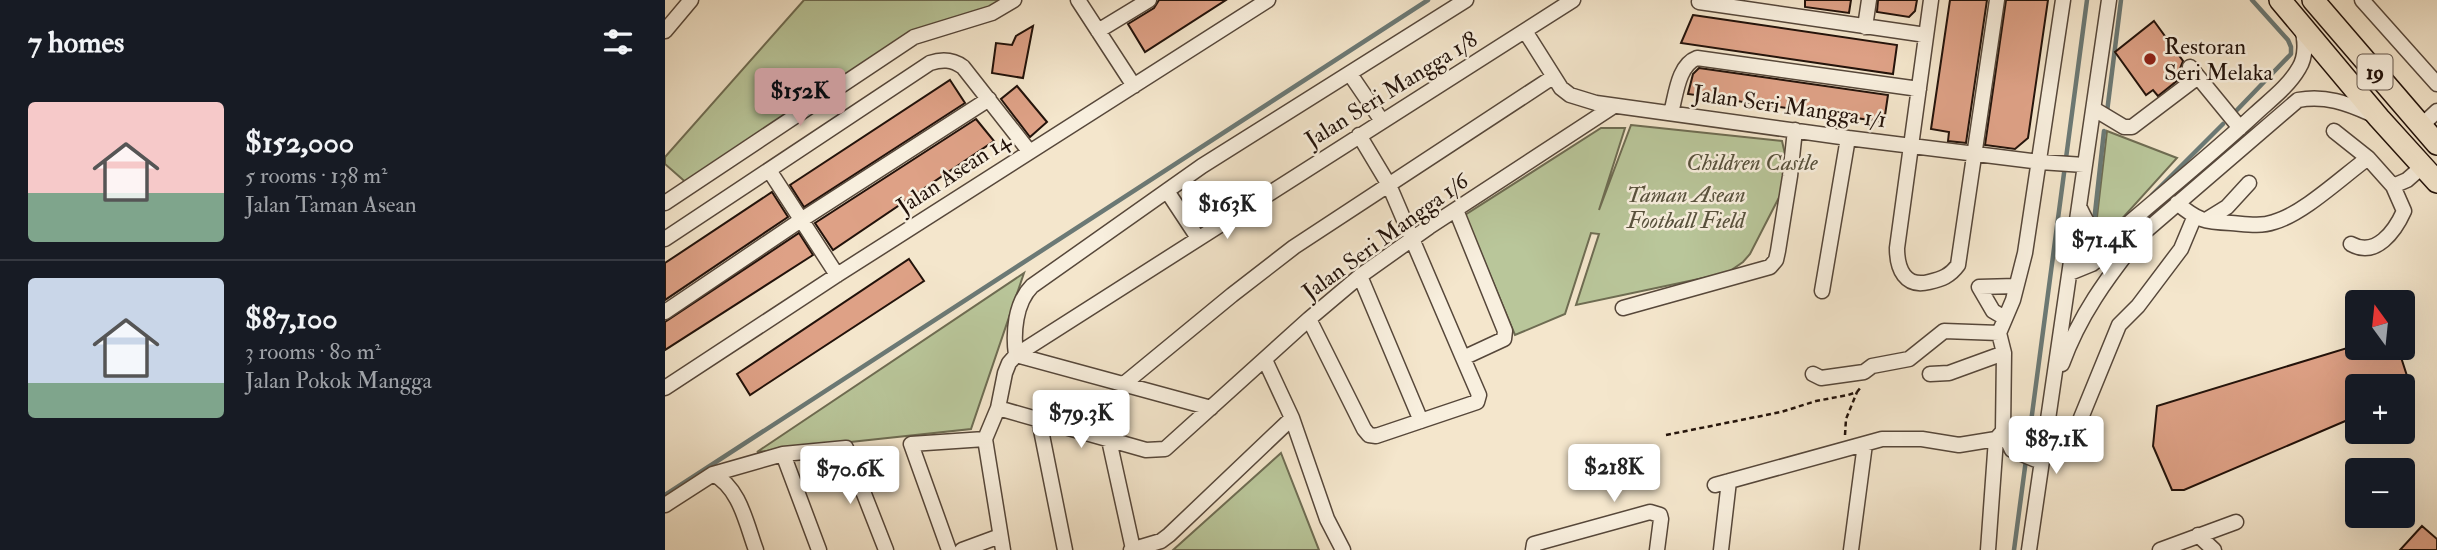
<!DOCTYPE html>
<meta charset="utf-8">
<style>
body{margin:0;font-family:"IM FELL Double Pica",serif;background:#20242c;color:#f1f3f6;height:100vh;display:flex;flex-direction:column;font-size:26px;white-space:nowrap}
*{box-sizing:border-box;margin:0}
p{font-size:23px;color:#9ea1a6}
.icon{flex:none;width:38px;height:38px;fill:none;stroke:currentColor;stroke-width:2;stroke-linecap:round;stroke-linejoin:round}
.map{position:relative;flex:1;overflow:hidden}
.sheet{display:flex;flex-direction:column;background:#171b24;width:665px}
.sheet>*{flex:none}
.needle{width:46px;rotate:345deg}
.fabs{position:absolute;left:1680px;top:290px;display:grid;gap:14px}
.fabs a{display:grid;place-items:center;width:70px;height:70px;border-radius:7px;background:#171b24;box-shadow:0 7px 28px #0002;font-size:35px}
.price{position:absolute;translate:-50% -60px;padding:0 16px;border-radius:7px;background:#fff;color:#222;font-size:23px;line-height:46px;filter:drop-shadow(0 2px 4px #0008)}
.price::after{content:'';position:absolute;left:50%;top:42px;width:21px;height:16px;margin-left:-10px;background:inherit;clip-path:polygon(0 0,100% 0,50% 100%)}
.price.on{background:#c59692;color:#111}
ul{padding:0;list-style:none}
li{display:flex;align-items:center;gap:21px;height:175px;padding:0 28px}
li+li{border-top:2px solid #363941}
li span{display:grid;place-items:center;flex:none;width:196px;height:140px;border-radius:7px;color:#555}
li>.icon{margin-inline-start:auto}
span .icon{width:84px;height:84px;fill:#fffc;stroke-width:1}
li b{font-size:30px}
h2{display:flex;justify-content:space-between;align-items:center;height:84px;padding:0 28px;font-size:30px}
main{display:flex;flex:1;min-height:0}
.map>svg:first-child{display:block}
.green{fill:#b9c69a;stroke:#6e6c52;stroke-width:2}
.lines{fill:none;stroke-linecap:round;stroke-linejoin:round}
.stream{stroke:#6b7975;stroke-width:4.5}
.building{fill:#dea186;stroke:#22120a;stroke-width:2}
.minor-casing{stroke:#56473a;stroke-width:17}
.highway-casing{stroke:#22120a;stroke-width:24}
.path{stroke:#22120a;stroke-width:2.5;stroke-dasharray:5 3.5;stroke-linecap:butt}
.minor{stroke:#f8efde;stroke-width:14}
.highway{stroke:#f4e6cc;stroke-width:21}
.poi-dot{fill:#8f2418;stroke:#f8efde;stroke-width:2.5}
.labels{text-anchor:middle;stroke-width:5;stroke-linejoin:round;paint-order:stroke}
.shield{fill:#f8efde;stroke:#62544a;stroke-width:2}
.shield-label{font-size:21px;font-weight:bold;fill:#22120a}
.poi-label{font-size:23px;fill:#22120a;stroke:#f8efde;text-anchor:start}
.street-label{font-size:23px;fill:#22120a;stroke:#f8efde}
.park-label{font-size:23px;font-style:italic;fill:#57513c;stroke:#f8efde}
</style>
<main>
<section class="sheet">
<h2>7 homes<svg class="icon" aria-label="filters" viewBox="0 0 24 24"><path d="M4 7h16M4 17h16"/><circle cx="9" cy="7" r="2"/><circle cx="15" cy="17" r="2"/></svg></h2>
<ul>
<li><span style="background:linear-gradient(#f6c9c9 65%,#7fa58c 0)"><svg class="icon" aria-label="home" viewBox="0 0 24 24"><path d="M3 11l9-7 9 7M6 9v11h12V9"/></svg></span><div><b>$152,000</b><p>5 rooms · 138 m²</p><p>Jalan Taman Asean</p></div></li>
<li><span style="background:linear-gradient(#c9d6e8 75%,#7fa58c 0)"><svg class="icon" aria-label="home" viewBox="0 0 24 24"><path d="M3 11l9-7 9 7M6 9v11h12V9"/></svg></span><div><b>$87,100</b><p>3 rooms · 80 m²</p><p>Jalan Pokok Mangga</p></div></li>
</ul>
</section>
<div class="map">
<svg width="1772" height="550" viewBox="0 0 1772 550">
<rect width="100%" height="100%" fill="#f4e6cc"/>
<filter id="stains"><feTurbulence type="fractalNoise" baseFrequency=".00286" numOctaves="4"/><feColorMatrix values="0 0 0 0 .2 0 0 0 0 .09 0 0 0 0 .02 0 0 0 .5 -.17"/></filter>
<radialGradient id="worn" r=".72"><stop offset=".6" stop-color="#630" stop-opacity="0"/><stop offset="1" stop-color="#630" stop-opacity=".3"/></radialGradient>
<path class="green" d="M139 0H349L257 34 25 186 0 164V157Z
M966 125 1117 141 1125 176 1085 254 1078 262 1062 273 911 305 934 234 926 233 900 314 850 335 800 215 936 128H960L934 210Z
M1442 131 1512 158 1454 222C1444 227 1435 230 1432 217Z
M359 273 306 429 92 452Z
M616 453 654 550H508Z"/>
<g class="lines">
<path class="stream" d="M1572 110 1626 54V47L1623 40 1587 0
M1442 112 1456 0
M1487 195 1558 124
M1429 222 1439 131
M0 495 763 0
M1349 550 1422 0"/>
</g>
<path class="building" d="M494 0H561L480 52 463 24 489 8Z
M1140 0H1186L1184 13 1140 7Z
M1213 0H1252L1250 11 1244 17 1212 12Z
M1285 0H1322L1301 143 1283 141 1284 132 1266 129Z
M1341 0H1383L1363 138 1350 149 1320 145Z
M1028 15 1232 45 1228 74 1016 43Z
M1489 21 1518 61 1514 71 1518 76 1493 96 1488 90 1481 95 1450 52Z
M368 26 358 78 327 73 331 43 347 45 351 36Z
M1034 68 1223 95 1219 122 1023 94 1028 74Z
M285 80 300 103 139 207 125 185Z
M352 86 382 122 365 137 336 99Z
M311 119 329 141 168 250 150 223Z
M107 192 123 217 0 300V263Z
M134 233 148 255 0 350V322Z
M244 259 259 281 85 395 72 374Z
M1692 345V348H1733L1743 379 1734 387H1692V416L1519 490H1507L1488 446 1492 406Z
M1757 526 1772 539V550H1735Z"/>
<g class="lines">
<g class="minor-casing">
<path id="minor" d="M413 0 469 86
M1266 0 1232 248C1232 269 1240 288 1264 282 1277 279 1285 276 1293 265L1332 0
M1697 0 1772 84
M1034 2 1261 35
M1200 27 1204 0
M0 31 26 0
M433 31 484 0
M860 31 896 88 905 95 931 103 1183 138 1375 162 1419 165
M1525 67 1575 128
M685 74 717 121
M1429 109 1459 127H1467L1533 77
M1006 113C1011 95 1013 65 1032 58L1254 89
M1756 126 1772 111
M1669 131 1703 158 1728 186 1739 211C1730 231 1711 258 1686 244
M694 135 724 185 798 358
M104 170 172 275
M1728 186 1742 180 1758 166
M502 191 533 238
M0 203 249 37 327 13 349 0
M1512 203C1532 220 1539 222 1566 223 1580 224 1595 227 1609 222 1638 214 1677 177 1703 158
M1414 206C1426 233 1433 242 1460 225
M1541 220 1562 207 1584 183
M0 239 265 63C277 59 287 59 298 67L364 151
M1455 242 1454 234 1464 223C1506 187 1549 152 1590 114 1605 100 1623 87 1634 68 1641 57 1641 39 1636 27
M1405 273 1427 264 1455 242H1464L1476 235 1633 100C1660 95 1682 103 1706 114
M695 276 756 421
M1157 291 1183 138
M958 308 1105 267 1111 260 1113 251 1125 176 1130 130
M0 312 136 220 324 99
M1340 318 1328 311 1314 287 1351 286
M644 319 699 429 704 435 711 436 812 402 814 395 798 358 839 339 840 331 791 210
M600 360 627 418 662 519 678 550
M1397 364C1414 316 1442 278 1473 239
M1148 374 1156 378 1199 372 1207 366 1244 359 1279 331 1334 333
M1265 374 1284 373 1339 353
M460 383 567 295 629 247 888 77
M0 388 172 275 603 0
M333 408 481 450 500 449 644 319 695 276 764 227 949 106
M546 408 351 355C348 333 350 303 367 286L537 166 801 0
M374 420 400 550
M444 440 468 549
M1377 451C1391 452 1400 446 1409 435L1454 325 1473 306 1516 249 1529 218
M118 454 154 550
M1376 462 1347 450 1338 431 1339 353 1334 333 1348 300 1360 253 1398 0
M48 474C75 488 81 523 91 550
M1050 485 1217 439H1257L1294 445 1331 439 1338 431
M0 505 48 474 118 454 181 448 221 550
M1533 535 1549 550
M284 550 246 444 320 439
M297 550 335 536
M338 550 320 439 333 408 340 373 344 363 351 355 908 0
M466 550 496 541 504 535 627 418
M868 550 869 544 985 512 995 515 996 519 992 550
M1056 550 1064 481
M1186 550 1200 444
M1323 550 1331 439
M1364 550 1444 0
M1495 550 1571 522"/>
</g>
<g class="highway-casing">
<path id="highway" d="M1615 0 1714 118 1772 182
M1648 0 1772 144"/>
</g>
<path class="path" d="M1001 435 1116 412 1151 401 1183 395 1192 392 1196 387
M1180 435 1181 419 1192 392"/>
<use href="#minor" class="minor"/>
<use href="#highway" class="highway"/>
</g>
<circle class="poi-dot" cx="1485" cy="59" r="7"/>
<g class="labels">
<rect class="shield" x="1692.5" y="54.5" width="35" height="35" rx="5"/>
<g class="shield-label">
<text x="1710" y="79">19</text>
</g>
<g class="poi-label">
<text x="1499" y="54">Restoran<tspan x="1499" dy="26">Seri Melaka</tspan></text>
</g>
<g class="street-label">
<text transform="translate(726 89) rotate(-32)" y="8">Jalan Seri Mangga 1/8</text>
<text transform="translate(1125 106) rotate(8)" y="8">Jalan Seri Mangga 1/1</text>
<text transform="translate(288 173) rotate(-33)" y="8">Jalan Asean 14</text>
<text transform="translate(720 236) rotate(-36)" y="8">Jalan Seri Mangga 1/6</text>
</g>
<g class="park-label">
<text x="1087" y="170">Children Castle</text>
<text x="1021" y="202">Taman Asean<tspan x="1021" dy="26">Football Field</tspan></text>
</g>
</g>
<rect width="100%" height="100%" filter="url(#stains)"/>
<rect width="100%" height="100%" fill="url(#worn)"/>
</svg>
<div class="fabs">
<a><svg class="needle" viewBox="-14 -14 28 28"><path d="M0-13l5 13h-10z" fill="#e53935"/><path d="M0 13l5-13h-10z" fill="#9ea1a6"/></svg></a>
<a>+</a>
<a>−</a>
</div>
<b class="price on" style="left:135px;top:128px">$152K</b>
<b class="price" style="left:562px;top:241px">$163K</b>
<b class="price" style="left:1439px;top:277px">$71.4K</b>
<b class="price" style="left:416px;top:450px">$79.3K</b>
<b class="price" style="left:1391px;top:476px">$87.1K</b>
<b class="price" style="left:949px;top:504px">$218K</b>
<b class="price" style="left:185px;top:506px">$70.6K</b>
</div>
</main>
